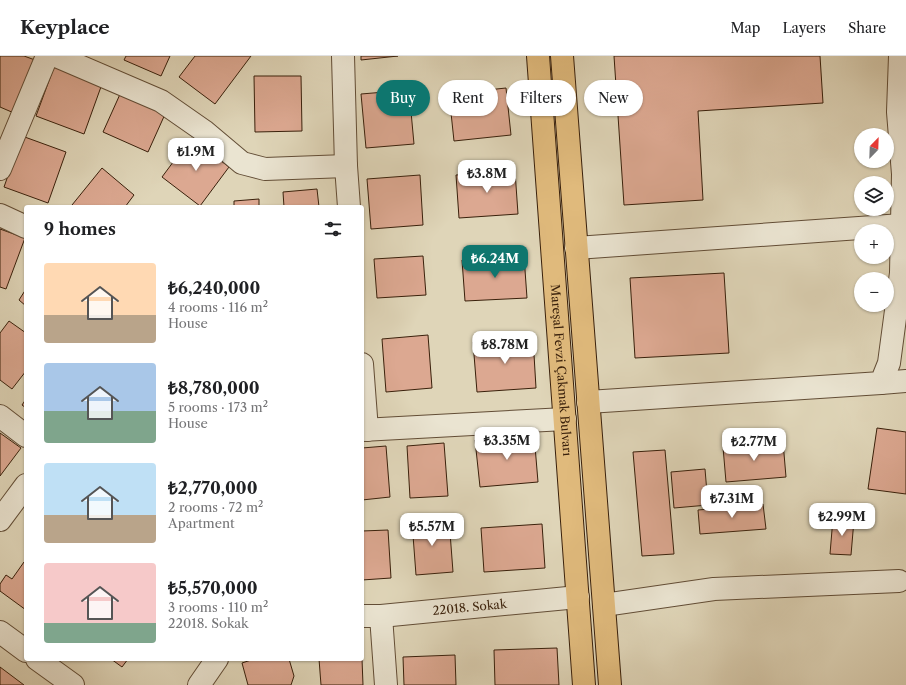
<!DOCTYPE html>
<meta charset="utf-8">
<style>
body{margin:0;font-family:"Libre Caslon Text",serif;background:#f2f2f2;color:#202124;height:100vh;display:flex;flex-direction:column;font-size:15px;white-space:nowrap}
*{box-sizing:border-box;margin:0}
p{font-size:13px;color:#757577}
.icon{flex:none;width:22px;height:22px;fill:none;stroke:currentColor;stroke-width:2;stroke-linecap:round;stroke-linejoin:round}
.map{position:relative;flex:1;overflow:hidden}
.details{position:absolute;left:24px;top:149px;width:340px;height:456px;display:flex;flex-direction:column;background:#fff;border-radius:4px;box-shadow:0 1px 3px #0004}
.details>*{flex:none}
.banner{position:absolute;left:376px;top:24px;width:380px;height:36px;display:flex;gap:8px}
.needle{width:26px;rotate:23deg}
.tools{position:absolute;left:854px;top:72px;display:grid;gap:8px}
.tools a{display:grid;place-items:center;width:40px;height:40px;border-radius:50%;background:#fff;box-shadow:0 1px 3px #0004;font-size:20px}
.price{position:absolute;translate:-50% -34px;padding:0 9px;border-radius:8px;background:#fff;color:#222;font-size:13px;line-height:26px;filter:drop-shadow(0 1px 2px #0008)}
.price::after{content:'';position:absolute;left:50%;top:24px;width:12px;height:9px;margin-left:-6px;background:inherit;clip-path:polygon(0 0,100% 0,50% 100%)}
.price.current{background:#0f766e;color:#fff}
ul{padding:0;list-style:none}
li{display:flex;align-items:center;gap:12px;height:100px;padding:0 20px}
li span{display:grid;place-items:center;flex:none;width:112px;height:80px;border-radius:4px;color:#555}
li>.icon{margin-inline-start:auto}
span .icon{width:48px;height:48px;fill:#fffc;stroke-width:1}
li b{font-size:17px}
h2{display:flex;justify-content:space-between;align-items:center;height:48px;padding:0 20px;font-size:17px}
.pill{padding:0 14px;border-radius:18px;background:#fff;box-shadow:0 1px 3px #0004;font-size:14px;line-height:36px}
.pill.current{background:#0f766e;color:#fff}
header{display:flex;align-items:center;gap:24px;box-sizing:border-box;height:56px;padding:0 20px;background:#fff;border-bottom:1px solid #e0e0e0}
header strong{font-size:19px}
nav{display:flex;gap:22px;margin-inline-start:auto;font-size:14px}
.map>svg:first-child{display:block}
.building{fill:#dca891;stroke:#39200b}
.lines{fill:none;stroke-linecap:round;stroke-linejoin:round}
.minor-casing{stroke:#624d36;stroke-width:24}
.major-casing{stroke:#39200b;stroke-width:24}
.minor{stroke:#eae4d1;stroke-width:22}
.major{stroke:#e0ba7c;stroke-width:22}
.labels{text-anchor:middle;stroke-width:3.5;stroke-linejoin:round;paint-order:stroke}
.street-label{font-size:12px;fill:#39200b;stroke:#eae4d1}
</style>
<header>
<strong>Keyplace</strong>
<nav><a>Map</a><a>Layers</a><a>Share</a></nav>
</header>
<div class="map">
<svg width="906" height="629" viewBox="0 0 906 629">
<rect width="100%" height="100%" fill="#dfd5b8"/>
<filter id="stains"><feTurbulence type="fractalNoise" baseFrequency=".005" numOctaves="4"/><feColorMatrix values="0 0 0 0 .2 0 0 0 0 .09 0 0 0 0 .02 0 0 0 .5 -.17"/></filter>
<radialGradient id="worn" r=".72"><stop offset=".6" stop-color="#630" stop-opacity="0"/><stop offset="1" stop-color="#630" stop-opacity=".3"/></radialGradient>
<path class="building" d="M0 0H24L35 4 14 57 0 51Z
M126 0H170L161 20 124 4Z
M195 0H251L215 48 179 21Z
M361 0H398L361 4Z
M614 0H820L823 47 698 55 703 144 624 149Z
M54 11 102 28 84 78 36 60Z
M254 20H301L302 75 255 76Z
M506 32 511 79 454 85 449 38Z
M409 34 414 88 366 92 361 38Z
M121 36 166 56 148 96 103 76Z
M22 80 66 96 48 147 4 131Z
M191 82 229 111 200 150 162 121Z
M102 112 134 139 125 151H74L72 149Z
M515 115 518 158 459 162 456 119Z
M420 119 423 169 371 173 367 123Z
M317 133 319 151H284L283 136Z
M259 143V151H234V145Z
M0 173 25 182 6 233 0 231Z
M423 200 426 239 377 242 374 203Z
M524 200 527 242 465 245 462 204Z
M724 217 729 297 635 302 630 222Z
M26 233V250L19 244Z
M9 265 26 277V315L12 333 0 324V277Z
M428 279 432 332 386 336 382 283Z
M533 282 536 332 477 336 473 286Z
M26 343V352L22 349Z
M877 372 906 376V438L868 433Z
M0 377 21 392 0 420Z
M534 378 538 426 480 431 475 384Z
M783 386 786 421 726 426 723 391Z
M444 387 448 440 410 442 407 390Z
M386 390 390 441 362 444V392Z
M665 394 674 498 642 500 633 396Z
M705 413 708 449 674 452 671 416Z
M763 448 766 473 700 478 698 454Z
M833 462 854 464 851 499 830 498Z
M449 463 453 516 416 519 412 466Z
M542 468 545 512 484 516 481 472Z
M388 474 391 522 362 524V475Z
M24 506 26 507V554L0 535V528L6 519 12 523Z
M557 592 559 629H495L494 594Z
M455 599 456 629H404L403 601Z
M111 603H128L122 611Z
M254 603H289L294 620 291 629H248L242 607Z
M319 603H362L363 629H321Z
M0 611 24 629H0Z"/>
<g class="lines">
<g class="minor-casing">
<g id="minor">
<path d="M56 0 161 45 204 75 242 107 265 113 346 110"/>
<path d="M343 0 346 110 349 151"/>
<path d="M0 113 47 0"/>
<path d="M0 159 26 171"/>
<path d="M576 192 902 169"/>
<path d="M362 308 367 374"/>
<path d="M881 327 906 325"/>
<path d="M588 346 881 327 889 307 901 217 903 118 898 56 900 0"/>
<path d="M0 360 26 380"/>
<path d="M362 374 565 363"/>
<path d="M0 464 26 429"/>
<path d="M604 549 714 533 899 525"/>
<path id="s1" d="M362 560H381L578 541"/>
<path d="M381 560 386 629"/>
<path d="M0 576 26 595"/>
<path d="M37 603 73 629"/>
<path d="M199 629 217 603"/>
</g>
</g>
<g class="major-casing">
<g id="major">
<path id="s2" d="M538 0 584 629"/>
<path d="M562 0 610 629"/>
</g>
</g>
<use href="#minor" class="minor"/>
<use href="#major" class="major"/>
</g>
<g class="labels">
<g class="street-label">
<text dy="4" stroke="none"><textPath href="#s2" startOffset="315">Mareşal Fevzi Çakmak Bulvarı</textPath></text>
<text dy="4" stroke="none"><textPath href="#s1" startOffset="108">22018. Sokak</textPath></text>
</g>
</g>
<rect width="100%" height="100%" filter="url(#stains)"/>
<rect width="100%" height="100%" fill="url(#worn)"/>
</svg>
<div class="tools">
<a><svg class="needle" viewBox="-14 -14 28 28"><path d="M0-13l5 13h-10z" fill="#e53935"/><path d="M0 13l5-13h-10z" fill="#757577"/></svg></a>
<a><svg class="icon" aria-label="layers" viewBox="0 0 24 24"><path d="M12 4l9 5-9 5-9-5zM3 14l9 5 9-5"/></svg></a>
<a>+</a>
<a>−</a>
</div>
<b class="price" style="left:196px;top:116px">₺1.9M</b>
<b class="price" style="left:487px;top:138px">₺3.8M</b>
<b class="price current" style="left:495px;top:223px">₺6.24M</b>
<b class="price" style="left:505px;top:309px">₺8.78M</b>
<b class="price" style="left:507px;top:405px">₺3.35M</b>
<b class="price" style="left:754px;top:406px">₺2.77M</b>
<b class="price" style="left:732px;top:463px">₺7.31M</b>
<b class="price" style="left:842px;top:481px">₺2.99M</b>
<b class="price" style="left:432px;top:491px">₺5.57M</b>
<div class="banner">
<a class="pill current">Buy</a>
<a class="pill">Rent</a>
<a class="pill">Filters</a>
<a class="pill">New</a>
</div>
<section class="details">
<h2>9 homes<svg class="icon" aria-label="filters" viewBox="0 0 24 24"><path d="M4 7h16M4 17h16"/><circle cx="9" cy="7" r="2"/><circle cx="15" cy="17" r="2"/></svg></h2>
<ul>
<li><span style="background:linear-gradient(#ffd9b3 65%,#b9a48a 0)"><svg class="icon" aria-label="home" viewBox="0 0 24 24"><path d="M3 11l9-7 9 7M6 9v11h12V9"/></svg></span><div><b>₺6,240,000</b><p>4 rooms · 116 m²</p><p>House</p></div></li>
<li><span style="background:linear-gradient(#a9c7e8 60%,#7fa58c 0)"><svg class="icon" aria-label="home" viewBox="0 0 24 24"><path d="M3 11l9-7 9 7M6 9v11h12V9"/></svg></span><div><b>₺8,780,000</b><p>5 rooms · 173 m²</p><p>House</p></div></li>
<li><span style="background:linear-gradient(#bfe0f5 65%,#b9a48a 0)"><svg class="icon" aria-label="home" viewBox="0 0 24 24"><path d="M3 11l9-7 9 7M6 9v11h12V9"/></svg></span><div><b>₺2,770,000</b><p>2 rooms · 72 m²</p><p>Apartment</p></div></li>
<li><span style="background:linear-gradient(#f6c9c9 75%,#7fa58c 0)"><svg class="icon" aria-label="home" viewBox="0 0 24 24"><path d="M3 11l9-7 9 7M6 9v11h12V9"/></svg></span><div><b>₺5,570,000</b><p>3 rooms · 110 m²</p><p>22018. Sokak</p></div></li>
</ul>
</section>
</div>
